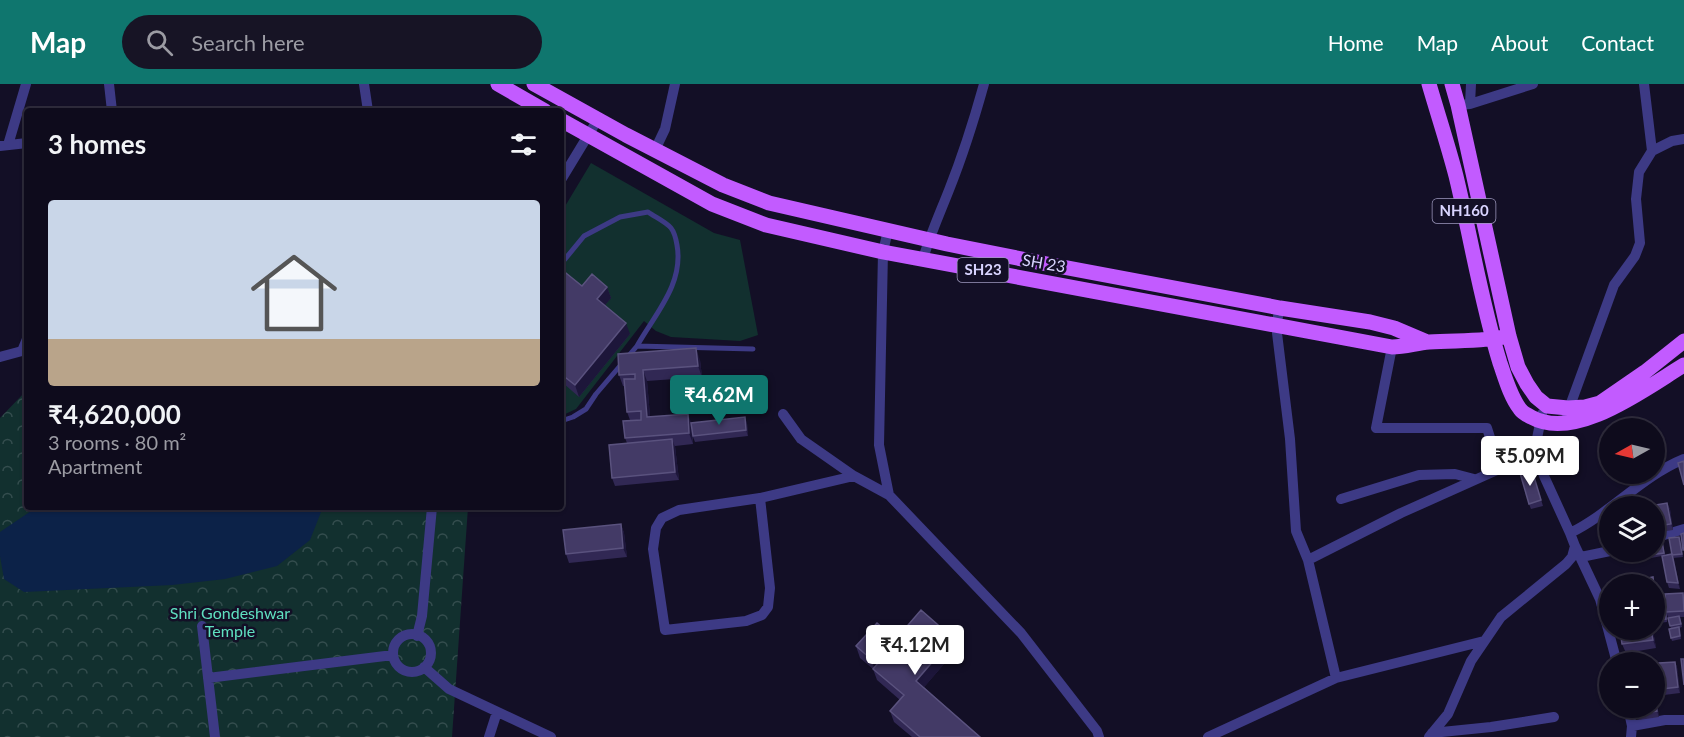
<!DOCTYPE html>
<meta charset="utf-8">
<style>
body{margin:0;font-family:Lato,sans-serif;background:#171425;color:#f1f3f6;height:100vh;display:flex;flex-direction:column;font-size:22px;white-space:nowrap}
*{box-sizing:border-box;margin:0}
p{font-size:20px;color:#9b9ba3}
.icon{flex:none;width:33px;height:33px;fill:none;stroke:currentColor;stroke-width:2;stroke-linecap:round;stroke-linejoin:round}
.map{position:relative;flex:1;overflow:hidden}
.drawer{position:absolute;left:24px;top:24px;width:540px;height:402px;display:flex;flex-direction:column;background:#0e0b1c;border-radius:6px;box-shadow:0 2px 4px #0004,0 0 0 2px #2e2b3b}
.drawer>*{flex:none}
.needle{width:39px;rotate:262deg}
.buttons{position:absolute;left:1599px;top:334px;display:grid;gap:12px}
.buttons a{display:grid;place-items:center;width:66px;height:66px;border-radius:50%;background:#0e0b1c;box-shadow:0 2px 4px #0004,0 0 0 2px #2e2b3b;font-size:30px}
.price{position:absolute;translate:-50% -51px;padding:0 14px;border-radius:6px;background:#fff;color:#222;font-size:20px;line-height:39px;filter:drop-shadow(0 2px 3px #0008)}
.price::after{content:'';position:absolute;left:50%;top:36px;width:18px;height:14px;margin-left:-9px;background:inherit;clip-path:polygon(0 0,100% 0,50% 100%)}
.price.current{background:#0f766e;color:#fff}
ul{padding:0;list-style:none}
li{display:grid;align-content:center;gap:12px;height:318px;padding:0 24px}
li span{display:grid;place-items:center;height:186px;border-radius:6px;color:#555}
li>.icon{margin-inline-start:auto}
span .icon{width:108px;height:108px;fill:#fffc;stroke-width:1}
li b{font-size:26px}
h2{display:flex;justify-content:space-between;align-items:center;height:72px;padding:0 24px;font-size:26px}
header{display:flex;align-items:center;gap:36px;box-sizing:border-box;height:84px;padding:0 30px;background:#0f766e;color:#fff}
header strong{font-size:28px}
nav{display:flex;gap:33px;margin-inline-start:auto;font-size:21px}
.search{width:420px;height:54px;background:#171425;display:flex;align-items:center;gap:15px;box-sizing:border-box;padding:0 21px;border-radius:33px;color:#9b9ba3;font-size:22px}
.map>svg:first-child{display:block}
.grass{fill:#12302f}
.forest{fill:url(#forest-crowns)}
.water{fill:#0c2248}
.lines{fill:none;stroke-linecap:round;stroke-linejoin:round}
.lane{stroke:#3d3a85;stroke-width:5}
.street{stroke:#3d3a85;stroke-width:10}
.primary{stroke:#c25bff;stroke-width:15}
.wall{fill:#312854}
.shaded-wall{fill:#1d163a}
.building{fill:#433a66;stroke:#5a527e;stroke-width:1.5}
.labels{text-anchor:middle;stroke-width:5;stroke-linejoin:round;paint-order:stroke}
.shield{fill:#130f26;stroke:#9e99be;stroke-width:1.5}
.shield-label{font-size:15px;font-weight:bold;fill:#d9d4ff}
.street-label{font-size:16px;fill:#d9d4ff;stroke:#130f26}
.park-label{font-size:16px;fill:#5fe0c0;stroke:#130f26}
</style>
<header>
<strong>Map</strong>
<div class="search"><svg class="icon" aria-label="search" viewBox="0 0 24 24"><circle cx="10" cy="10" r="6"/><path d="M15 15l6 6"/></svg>Search here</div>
<nav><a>Home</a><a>Map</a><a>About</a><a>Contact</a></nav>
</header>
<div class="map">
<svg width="1684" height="653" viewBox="0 0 1684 653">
<defs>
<pattern id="forest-crowns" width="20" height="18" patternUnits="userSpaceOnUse" patternTransform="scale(1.5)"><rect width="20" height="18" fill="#12302f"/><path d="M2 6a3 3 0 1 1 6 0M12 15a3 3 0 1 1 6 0" fill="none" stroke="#344d4e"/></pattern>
</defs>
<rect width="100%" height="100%" fill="#130f26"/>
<path class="grass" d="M591 79 714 149 740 156 758 251 740 257 671 253 656 247 644 237 576 325 561 332V129Z"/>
<path class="forest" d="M27 306V423H468L452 653H0V334Z"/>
<path class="water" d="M37 423H323L310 456 277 482 225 495 172 501 24 508 4 495 0 472V448Z"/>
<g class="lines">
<path class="lane" d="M561 180 584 152 620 133 648 128C655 133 666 138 671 144 675 149 676 155 677 161 684 200 655 230 637 262
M561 337 573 333 586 325 596 310 637 262 753 265"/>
<path class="street" d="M109 0 112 27
M364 0 368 27
M1644 0 1652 67
M1470 20 1471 0
M1458 21 1470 20 1533 0
M8 61 26 0
M0 62 27 59
M655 66 665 45 675 0
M561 96 598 35
M888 146 883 168 879 361 889 411 1021 549 1097 647 1099 653
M923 175C930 151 940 129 949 106 963 71 974 36 984 0
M1280 224 1276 241 1290 355 1296 447 1308 476 1336 594
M1392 263 1376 344H1487L1500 385
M0 273 22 267 27 255
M783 330 801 355 854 392 889 411
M1567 330 1614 201 1635 172 1640 159 1636 115 1639 88 1652 67 1672 57 1684 55
M1535 364 1544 392 1570 449
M760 414 770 504 768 523 762 531 746 537 665 546 653 465 656 444 662 434 679 426 760 414 854 392
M1341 415 1419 391 1455 390 1474 395
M1654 454 1684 445
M1575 462 1600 515 1617 579
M1581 473 1610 467
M1308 476 1401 429 1506 382 1535 364 1542 330
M202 542 215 653
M393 569a19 19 0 1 1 38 0a19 19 0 1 1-38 0Z
M417 552 422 532 432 423
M424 583 449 605 551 653
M208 594 393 571
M1628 624 1632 642 1631 653
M1632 642 1665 636H1684
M1432 649 1491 643 1554 633
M489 653 497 628
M1208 653 1336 594 1484 557
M1429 653 1448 630 1471 577 1501 533 1566 480 1572 473 1575 462 1570 449C1611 429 1642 392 1684 375"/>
<path class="primary" d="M498 0 545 27
M534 0 626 51 723 101 769 119 947 160 1052 181 1280 224 1370 238 1394 244 1427 258
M1429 0C1438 31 1448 61 1456 92 1471 154 1481 218 1500 279 1505 293 1510 312 1520 325 1522 328 1527 331 1531 333 1576 358 1646 304 1684 281
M1452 0 1458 21 1509 252 1518 283 1527 300 1536 313 1547 322 1568 324 1585 323 1600 319 1645 288 1684 257
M561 36 712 120 766 141 883 168 1392 263C1406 263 1416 259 1429 258 1456 256 1483 258 1509 252"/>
</g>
<path class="wall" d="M561 185 582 202 607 203 611 214 605 221 630 250 579 313 563 299 561 302Z
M618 270 700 276 702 293 647 297 650 332 691 339H747L748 352 695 358 693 353V360L675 362 679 396 615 402 612 394 627 359 625 354 630 336 627 328 625 302H623L619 291Z
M1532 386 1543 422 1531 425 1529 420Z
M1667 419 1670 425 1673 446 1660 448 1658 442Z
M621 440 624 449 627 473 569 479 566 470Z
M1680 456 1683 473 1673 474 1680 505 1669 504 1667 498 1662 472 1651 474 1650 468 1662 457 1665 471 1671 470Z
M1655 499 1659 519 1654 520V501Z
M1683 509 1684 512V533H1680L1682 543 1679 544 1681 555 1672 557 1671 554V545L1667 530V538L1658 539 1657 536 1665 521Z
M1620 546H1653L1656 564 1626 569 1622 560Z
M953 554 957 565 924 603 980 653H912L894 638 890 627 900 616 877 596 873 585 860 574 856 562 896 555Z
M1675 578 1677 583 1680 609 1664 611 1662 605Z
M1654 601 1659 633 1639 636 1637 630 1654 624Z"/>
<path class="shaded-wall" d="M607 203 611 214 601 226 597 215Z
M626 239 630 250 579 313 575 301Z
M696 264 700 276 702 293 698 282Z
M643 286 647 297 651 344 647 333Z
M688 330 692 341 693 360 689 349Z
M745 333 747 339 748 352 746 346Z
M672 355 675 363 679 396 675 388Z
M1667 419 1670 425 1673 446 1671 440Z
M621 440 624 449 627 473 623 464Z
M1672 470 1674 475 1680 505 1678 499Z
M1651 546H1653L1656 564 1653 556Z
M953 554 957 565 920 608 916 597Z
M880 565 884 577 875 586 871 575Z
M1675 578 1677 583 1680 609 1678 603Z
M1654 601 1655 603 1659 633 1657 627Z"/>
<path class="building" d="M561 185 582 202 592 190 607 203 597 215 626 239 575 301 561 290Z
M696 264 698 282 643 286 647 333 688 330 689 349 625 354 623 337 641 336V327L627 328 624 295H635V290L619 291 618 270Z
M745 333 746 346 693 352 691 339Z
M672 355 675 388 612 394 609 361Z
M1684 377V401L1678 379Z
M1532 386 1541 416 1529 420 1520 389Z
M1667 419 1671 440 1658 442 1655 421Z
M621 440 623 464 566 470 563 446Z
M1684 449V466H1683L1681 450Z
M1679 453 1682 470 1672 471 1669 454Z
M1662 457 1664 469 1650 471V468H1654V458Z
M1672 470 1678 499 1667 498 1662 472Z
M1653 493 1654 501H1640L1639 496Z
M1654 502 1657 513 1654 514Z
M1683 509 1684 527 1666 528 1665 510Z
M1665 521 1666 535 1657 536 1656 522Z
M921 526 953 554 916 597 980 653H920L890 627 904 611 873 585 886 570 880 565 871 575 856 562 877 539 896 555Z
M1679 532 1681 540 1670 542 1668 534Z
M1679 543 1680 552 1671 554 1669 545Z
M1620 546H1651L1653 556 1622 560Z
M1681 575H1684V601Z
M1675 578 1678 603 1662 605 1659 579Z
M1654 607 1657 627 1637 630 1636 624H1654Z"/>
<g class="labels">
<g class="shield">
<rect x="1432.5" y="115" width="63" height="24" rx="4.5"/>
<rect x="957.5" y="174" width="51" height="24" rx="4.5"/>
</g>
<g class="shield-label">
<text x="1464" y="132">NH160</text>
<text x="983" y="191">SH23</text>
</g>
<g class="street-label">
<text transform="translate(1044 179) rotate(10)" y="6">SH 23</text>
</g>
<g class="park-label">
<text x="230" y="535">Shri Gondeshwar<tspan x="230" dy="18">Temple</tspan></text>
</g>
</g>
</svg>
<div class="buttons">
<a><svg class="needle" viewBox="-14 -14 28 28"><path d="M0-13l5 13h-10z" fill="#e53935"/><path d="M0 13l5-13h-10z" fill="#9b9ba3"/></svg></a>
<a><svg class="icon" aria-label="layers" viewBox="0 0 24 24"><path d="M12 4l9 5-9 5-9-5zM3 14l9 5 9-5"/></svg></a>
<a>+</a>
<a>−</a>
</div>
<b class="price current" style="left:719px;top:342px">₹4.62M</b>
<b class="price" style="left:1530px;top:403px">₹5.09M</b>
<b class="price" style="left:915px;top:592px">₹4.12M</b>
<section class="drawer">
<h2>3 homes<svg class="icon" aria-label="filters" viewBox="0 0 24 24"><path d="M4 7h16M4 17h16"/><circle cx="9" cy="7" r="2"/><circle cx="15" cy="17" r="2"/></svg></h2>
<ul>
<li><span style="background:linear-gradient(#c9d6e8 75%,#b9a48a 0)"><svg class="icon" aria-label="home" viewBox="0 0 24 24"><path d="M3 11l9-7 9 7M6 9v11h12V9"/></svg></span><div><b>₹4,620,000</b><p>3 rooms · 80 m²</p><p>Apartment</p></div></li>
</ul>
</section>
</div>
